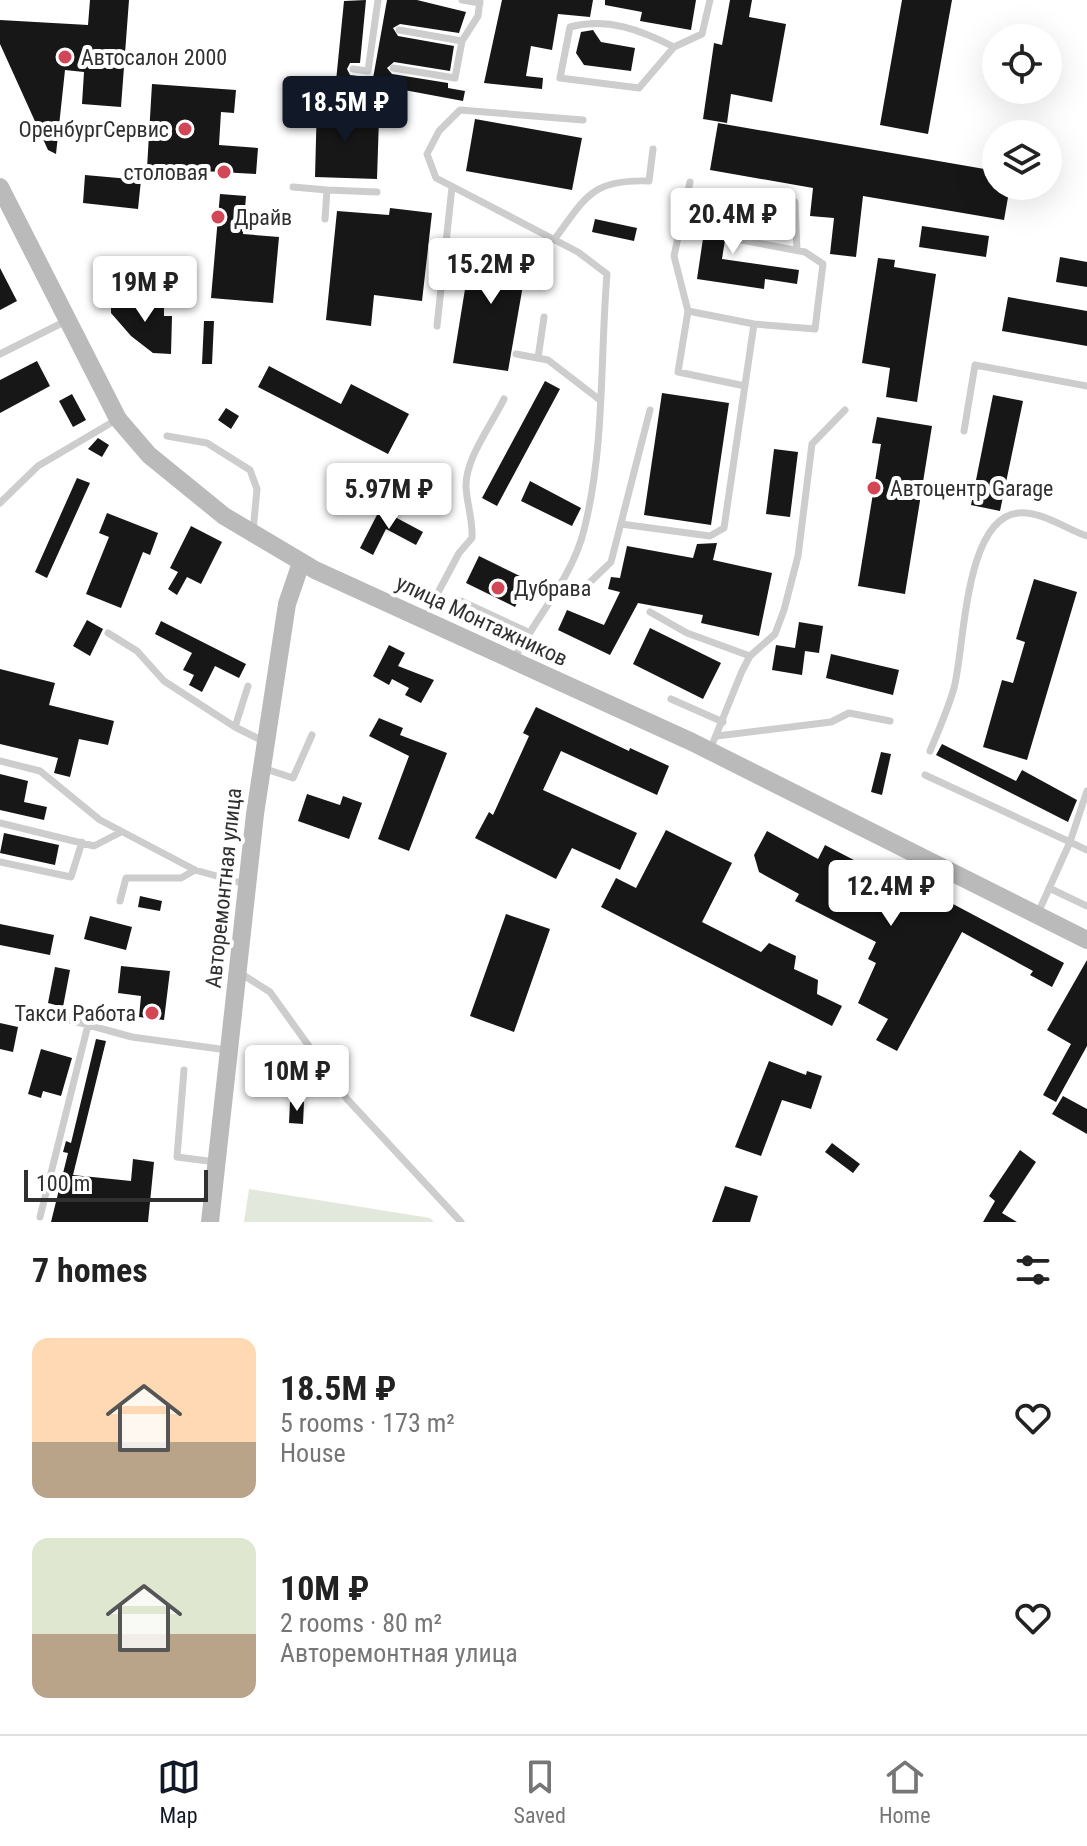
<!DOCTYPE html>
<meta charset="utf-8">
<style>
body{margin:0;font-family:"Roboto Condensed",sans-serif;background:#f2f2f2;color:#222;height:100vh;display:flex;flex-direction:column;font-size:30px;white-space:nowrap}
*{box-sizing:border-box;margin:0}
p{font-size:26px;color:#767676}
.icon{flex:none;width:44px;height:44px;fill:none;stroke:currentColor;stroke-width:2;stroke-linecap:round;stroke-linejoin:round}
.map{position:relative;height:1222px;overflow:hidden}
.details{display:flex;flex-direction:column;background:#fff;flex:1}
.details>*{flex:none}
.fabs{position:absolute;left:982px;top:24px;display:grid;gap:16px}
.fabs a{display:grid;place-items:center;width:80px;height:80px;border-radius:50%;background:#fff;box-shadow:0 8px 32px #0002;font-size:40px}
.scale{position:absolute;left:24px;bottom:20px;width:184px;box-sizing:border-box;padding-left:8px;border:4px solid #303030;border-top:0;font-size:22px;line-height:28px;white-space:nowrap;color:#303030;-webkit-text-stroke:6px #fff;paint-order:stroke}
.price{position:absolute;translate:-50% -68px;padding:0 18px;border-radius:8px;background:#fff;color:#222;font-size:26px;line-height:52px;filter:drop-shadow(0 2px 4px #0008)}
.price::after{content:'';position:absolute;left:50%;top:48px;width:24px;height:18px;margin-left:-12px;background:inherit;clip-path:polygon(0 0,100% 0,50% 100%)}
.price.active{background:#111827;color:#fff}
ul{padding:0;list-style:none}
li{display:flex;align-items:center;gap:24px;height:200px;padding:0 32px}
li span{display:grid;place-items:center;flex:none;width:224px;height:160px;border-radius:16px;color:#555}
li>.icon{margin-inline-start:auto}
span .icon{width:96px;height:96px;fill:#fffc;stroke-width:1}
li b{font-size:34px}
h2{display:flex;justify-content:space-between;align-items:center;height:96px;padding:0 32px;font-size:34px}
.dock{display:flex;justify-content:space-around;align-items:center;height:112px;border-top:2px solid #e0e0e0;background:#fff;font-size:22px;color:#767676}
.dock a{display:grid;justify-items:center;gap:4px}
.dock .active{color:#111827}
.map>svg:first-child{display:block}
.green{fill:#e3e8dd}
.building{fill:#171717}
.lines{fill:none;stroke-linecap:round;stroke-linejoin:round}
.lane{stroke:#cdcdcd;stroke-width:7}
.secondary{stroke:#bababa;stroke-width:18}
.poi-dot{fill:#d34656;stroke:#fff;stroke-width:3}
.labels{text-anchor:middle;stroke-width:8;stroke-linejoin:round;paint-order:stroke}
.poi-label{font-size:22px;fill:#303030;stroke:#fff;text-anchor:start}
.street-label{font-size:22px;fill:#303030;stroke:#fff}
</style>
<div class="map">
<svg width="1087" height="1222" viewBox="0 0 1087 1222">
<rect width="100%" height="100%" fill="#fff"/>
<path class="green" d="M249 1189 430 1218 434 1222H244Z"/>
<path class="building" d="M90 0H129L121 107 82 104 84 72 65 70 56 154 48 150 0 44V20L88 25Z
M366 0 360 63H350L347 69 350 75 358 76V84L336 81 344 1Z
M387 0H417L466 12 459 33 400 24 393 28 398 36 454 46 450 71 394 62 387 68 392 74 448 83V88L465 91 463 101 372 84Z
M502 0H593L590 17 558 14 552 50 531 46 526 76 543 78 542 89 484 83Z
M605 0H696L691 30 640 21 642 12 605 5Z
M730 0H752L749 17 786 24 772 102 731 94 727 123 703 119 714 43 722 45Z
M902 0H952L928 134 880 125Z
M593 30 601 42 635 48 631 71 584 65 576 53 581 32Z
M152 84 236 90 234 113 221 112 219 145 258 148 256 174 147 168Z
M317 102 346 103 345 117 379 118 377 179 315 177Z
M475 119 582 138 572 190 466 171Z
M718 123 996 171V186H1010L1004 220 863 196 856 257 830 254 834 218 810 216 813 188 710 170Z
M85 175 141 180 138 209 83 203Z
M220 194 246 196 243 234 279 237 273 303 211 298Z
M709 198 731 202 722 259 799 270 797 284 765 279 764 289 697 279Z
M390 208 432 213 422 301 374 295 371 326 326 320 337 211 389 215Z
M595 219 637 228 634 241 592 232Z
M922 226 989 236 986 257 919 247Z
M473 240 529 251 508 371 453 363Z
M1060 257 1087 262V287L1056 282Z
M878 258 895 260 894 267 936 274 917 402 886 397 890 368 862 363Z
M0 268 17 301 0 310Z
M1008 297 1087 311V346L1002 331Z
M111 300 164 305V316H172L171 354 153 353 131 336 111 313Z
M204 321H214L212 364H202Z
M37 361 50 386 0 413V380Z
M269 366 341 404 351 384 409 414 388 454 258 387Z
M545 381 560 389 497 506 482 498Z
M662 393 729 403 711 525 644 515Z
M72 394 86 420 73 427 59 401Z
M993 395 1023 401 1000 511 971 505Z
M226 408 239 416 231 429 218 420Z
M877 417 932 426 905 594 858 586 881 444 872 443Z
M98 438 109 445 102 457 88 449Z
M774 449 798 452 790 517 766 514Z
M77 478 90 483 47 578 35 572Z
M530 481 581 508 572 526 521 501Z
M380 509 423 532 416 545 386 529 373 555 360 548Z
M107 513 158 533 150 555 143 552 121 608 86 594 109 537 99 533Z
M191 526 222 542 201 584 187 577 177 595 168 589 178 572 170 568Z
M717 543 713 560 772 573 759 636 701 623 703 615 638 603 610 655 558 630 567 610 604 625 620 592 608 589 611 577 620 578 627 546 693 558 697 544Z
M479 556 528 580 515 607 466 583Z
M1034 579 1077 592 1027 760 983 747 1002 680 1013 683 1025 642 1016 639Z
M87 620 103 629 90 656 73 646Z
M161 621 246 664 239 678 215 666 202 692 189 685 194 675 183 670 192 653 155 634Z
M799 622 823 626 819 653 805 651 802 675 772 670 776 645 795 648Z
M650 628 721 663 703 699 633 664Z
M389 645 405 653 398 666 434 680 421 703 405 695 409 688 392 679 389 685 373 676Z
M831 654 899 670 893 695 826 678Z
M0 669 55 683 49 705 114 721 108 745 79 739 70 777 54 773 58 758 0 744Z
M536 707 629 751 630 748 669 766 657 795 561 751 543 790 637 833 620 870 572 848 556 879 475 838 489 812 493 815 529 736 523 733Z
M379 718 403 728 400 735 447 753 409 851 378 839 409 756 369 736Z
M942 744 1016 781 1022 770 1077 800 1068 822 936 755Z
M881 752 891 754 882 795 871 792Z
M0 774 28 781 24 802 47 807 44 820 0 810Z
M307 794 340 805 343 796 362 803 349 839 298 821Z
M666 830 732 863 702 922 761 952 769 943 796 956 794 969 818 980 817 994 842 1006 832 1026 601 907 616 878 636 888Z
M767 831 818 859 825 845 950 910 953 904 1064 963 1052 987 1030 975 1033 971 962 932 897 1051 876 1040 888 1019 858 1003 876 963 868 959 876 942 795 901 799 894 759 872 754 855Z
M4 833 59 845 55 865 0 853Z
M140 896 162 901 160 911 138 907Z
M506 914 550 929 514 1032 470 1016Z
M90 916 132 927 126 950 84 939Z
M0 924 54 935 50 955 0 945Z
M1087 960V1046L1056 1102 1043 1095 1071 1044 1047 1030Z
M121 966 170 971 164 1020 139 1017 141 996 118 993Z
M55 967 70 970 63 1007 48 1003Z
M0 1023 18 1027 13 1052 0 1049Z
M96 1039 106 1041 73 1175 131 1181 133 1159 154 1162 148 1222H51L68 1153 63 1152 66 1141 71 1143Z
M41 1049 72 1058 61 1096 43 1091 41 1098 28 1094Z
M769 1061 806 1075 807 1071 822 1076 811 1109 782 1100 761 1156 735 1147Z
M1063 1096 1087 1109V1134L1052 1114Z
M290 1102H304L303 1124 289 1123Z
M832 1143 860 1164 853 1173 825 1152Z
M1020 1150 1036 1162 1002 1213 1017 1222H983L995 1201 989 1196Z
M725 1186 758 1196 750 1222H712Z"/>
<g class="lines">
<path class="lane" d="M462 0 480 3
M399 30 462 41
M674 47C641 30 607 17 570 27L560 78 639 88 674 47 702 34 710 0
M393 68 455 78 462 41 478 16 480 0
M353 69 368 71 378 0
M690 182 674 256 688 311 754 324
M293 187 327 190
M743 192 795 202 797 250
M325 219 327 190 377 192
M554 240C586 197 591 179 649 181L653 149
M688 311 678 372 745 386
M437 326 452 187
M0 354 66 321
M516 354 548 360 600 400
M538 358 544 317
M964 431 975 365 1087 386
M167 436 207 443 250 470 257 489 253 532
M0 503 38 466 116 420
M621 524 710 536 724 528 754 324 815 329 823 264 805 252 736 239
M558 585 584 588 611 562 650 410
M461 601 528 632
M650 612 687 633 750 656
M425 617 459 553 472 538C473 520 467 505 466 487 465 459 492 424 504 399
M108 633 137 651 164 681 235 727
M514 659C536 618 573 576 584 530 605 447 600 358 607 274L578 252 436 178 427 154 439 131 460 110 583 120
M248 686 235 727 263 741
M671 699 723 722
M717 736 831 722 849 713 890 721
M710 750 742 671 750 656 775 634 784 610 798 556 812 444 845 410
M930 751C939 730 948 709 954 688 965 646 964 519 1018 513 1042 511 1066 529 1087 536
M0 761 40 771 100 820 195 870 245 884
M263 768 293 778 312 735
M925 775 1070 842 1038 913
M1087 791 1070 842 1087 850
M0 823 94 846 121 832
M0 862 71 877 82 842
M1049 888 1087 906
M120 901 126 878H181L195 870
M240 973 270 992 347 1099 461 1222
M59 1017 132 1037 227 1050
M184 1070 177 1157 216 1162
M40 1217 88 1025"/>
<path class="secondary" d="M0 187 118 419 149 455 224 516 315 570 692 742 1087 940
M210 1222 255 814 287 604 301 563"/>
</g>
<g class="poi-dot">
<circle cx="65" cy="57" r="8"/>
<circle cx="185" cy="129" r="8"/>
<circle cx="224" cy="172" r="8"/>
<circle cx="218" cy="217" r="8"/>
<circle cx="874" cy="488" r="8"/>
<circle cx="498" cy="588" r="8"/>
<circle cx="152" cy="1013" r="8"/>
</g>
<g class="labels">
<g class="poi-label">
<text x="81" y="65">Автосалон 2000</text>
<text x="169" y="137" text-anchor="end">ОренбургСервис</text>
<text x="208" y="180" text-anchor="end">столовая</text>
<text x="234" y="225">Драйв</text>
<text x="890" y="496">Автоцентр Garage</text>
<text x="514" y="596">Дубрава</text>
<text x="136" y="1021" text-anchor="end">Такси Работа</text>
</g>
<g class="street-label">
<text transform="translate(482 620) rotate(25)" y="8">улица Монтажников</text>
<text transform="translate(223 888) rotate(-84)" y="8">Авторемонтная улица</text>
</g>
</g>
</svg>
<div class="fabs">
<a><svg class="icon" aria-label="locate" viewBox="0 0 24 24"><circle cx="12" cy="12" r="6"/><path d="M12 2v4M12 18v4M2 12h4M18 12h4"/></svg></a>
<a><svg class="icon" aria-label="layers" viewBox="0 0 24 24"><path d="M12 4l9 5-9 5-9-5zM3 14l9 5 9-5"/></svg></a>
</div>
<div class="scale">100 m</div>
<b class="price active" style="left:345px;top:144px">18.5M ₽</b>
<b class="price" style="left:733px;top:256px">20.4M ₽</b>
<b class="price" style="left:491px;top:306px">15.2M ₽</b>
<b class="price" style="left:145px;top:324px">19M ₽</b>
<b class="price" style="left:389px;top:531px">5.97M ₽</b>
<b class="price" style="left:891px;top:928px">12.4M ₽</b>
<b class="price" style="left:297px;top:1113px">10M ₽</b>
</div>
<section class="details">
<h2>7 homes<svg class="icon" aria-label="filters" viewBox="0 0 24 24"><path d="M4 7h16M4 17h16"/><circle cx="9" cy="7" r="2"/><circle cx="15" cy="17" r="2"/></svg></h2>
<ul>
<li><span style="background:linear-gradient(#ffd9b3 65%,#b9a48a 0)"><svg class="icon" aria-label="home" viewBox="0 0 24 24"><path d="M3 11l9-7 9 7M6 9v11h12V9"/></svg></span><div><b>18.5M ₽</b><p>5 rooms · 173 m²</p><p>House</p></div><svg class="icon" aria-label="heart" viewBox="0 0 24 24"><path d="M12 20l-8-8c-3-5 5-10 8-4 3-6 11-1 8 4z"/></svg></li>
<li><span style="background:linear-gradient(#dfe7d0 60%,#b9a48a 0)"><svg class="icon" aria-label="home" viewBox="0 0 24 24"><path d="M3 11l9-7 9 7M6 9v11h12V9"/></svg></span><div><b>10M ₽</b><p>2 rooms · 80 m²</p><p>Авторемонтная улица</p></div><svg class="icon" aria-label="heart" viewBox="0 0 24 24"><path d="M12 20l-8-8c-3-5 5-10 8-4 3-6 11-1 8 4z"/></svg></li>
</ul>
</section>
<nav class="dock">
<a class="active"><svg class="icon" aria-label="map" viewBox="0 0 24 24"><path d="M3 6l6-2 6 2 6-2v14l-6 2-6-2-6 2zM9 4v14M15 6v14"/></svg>Map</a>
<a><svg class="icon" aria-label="saved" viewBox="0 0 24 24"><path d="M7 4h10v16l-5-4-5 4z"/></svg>Saved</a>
<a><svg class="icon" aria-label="home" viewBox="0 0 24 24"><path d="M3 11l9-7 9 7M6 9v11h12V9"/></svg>Home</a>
</nav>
